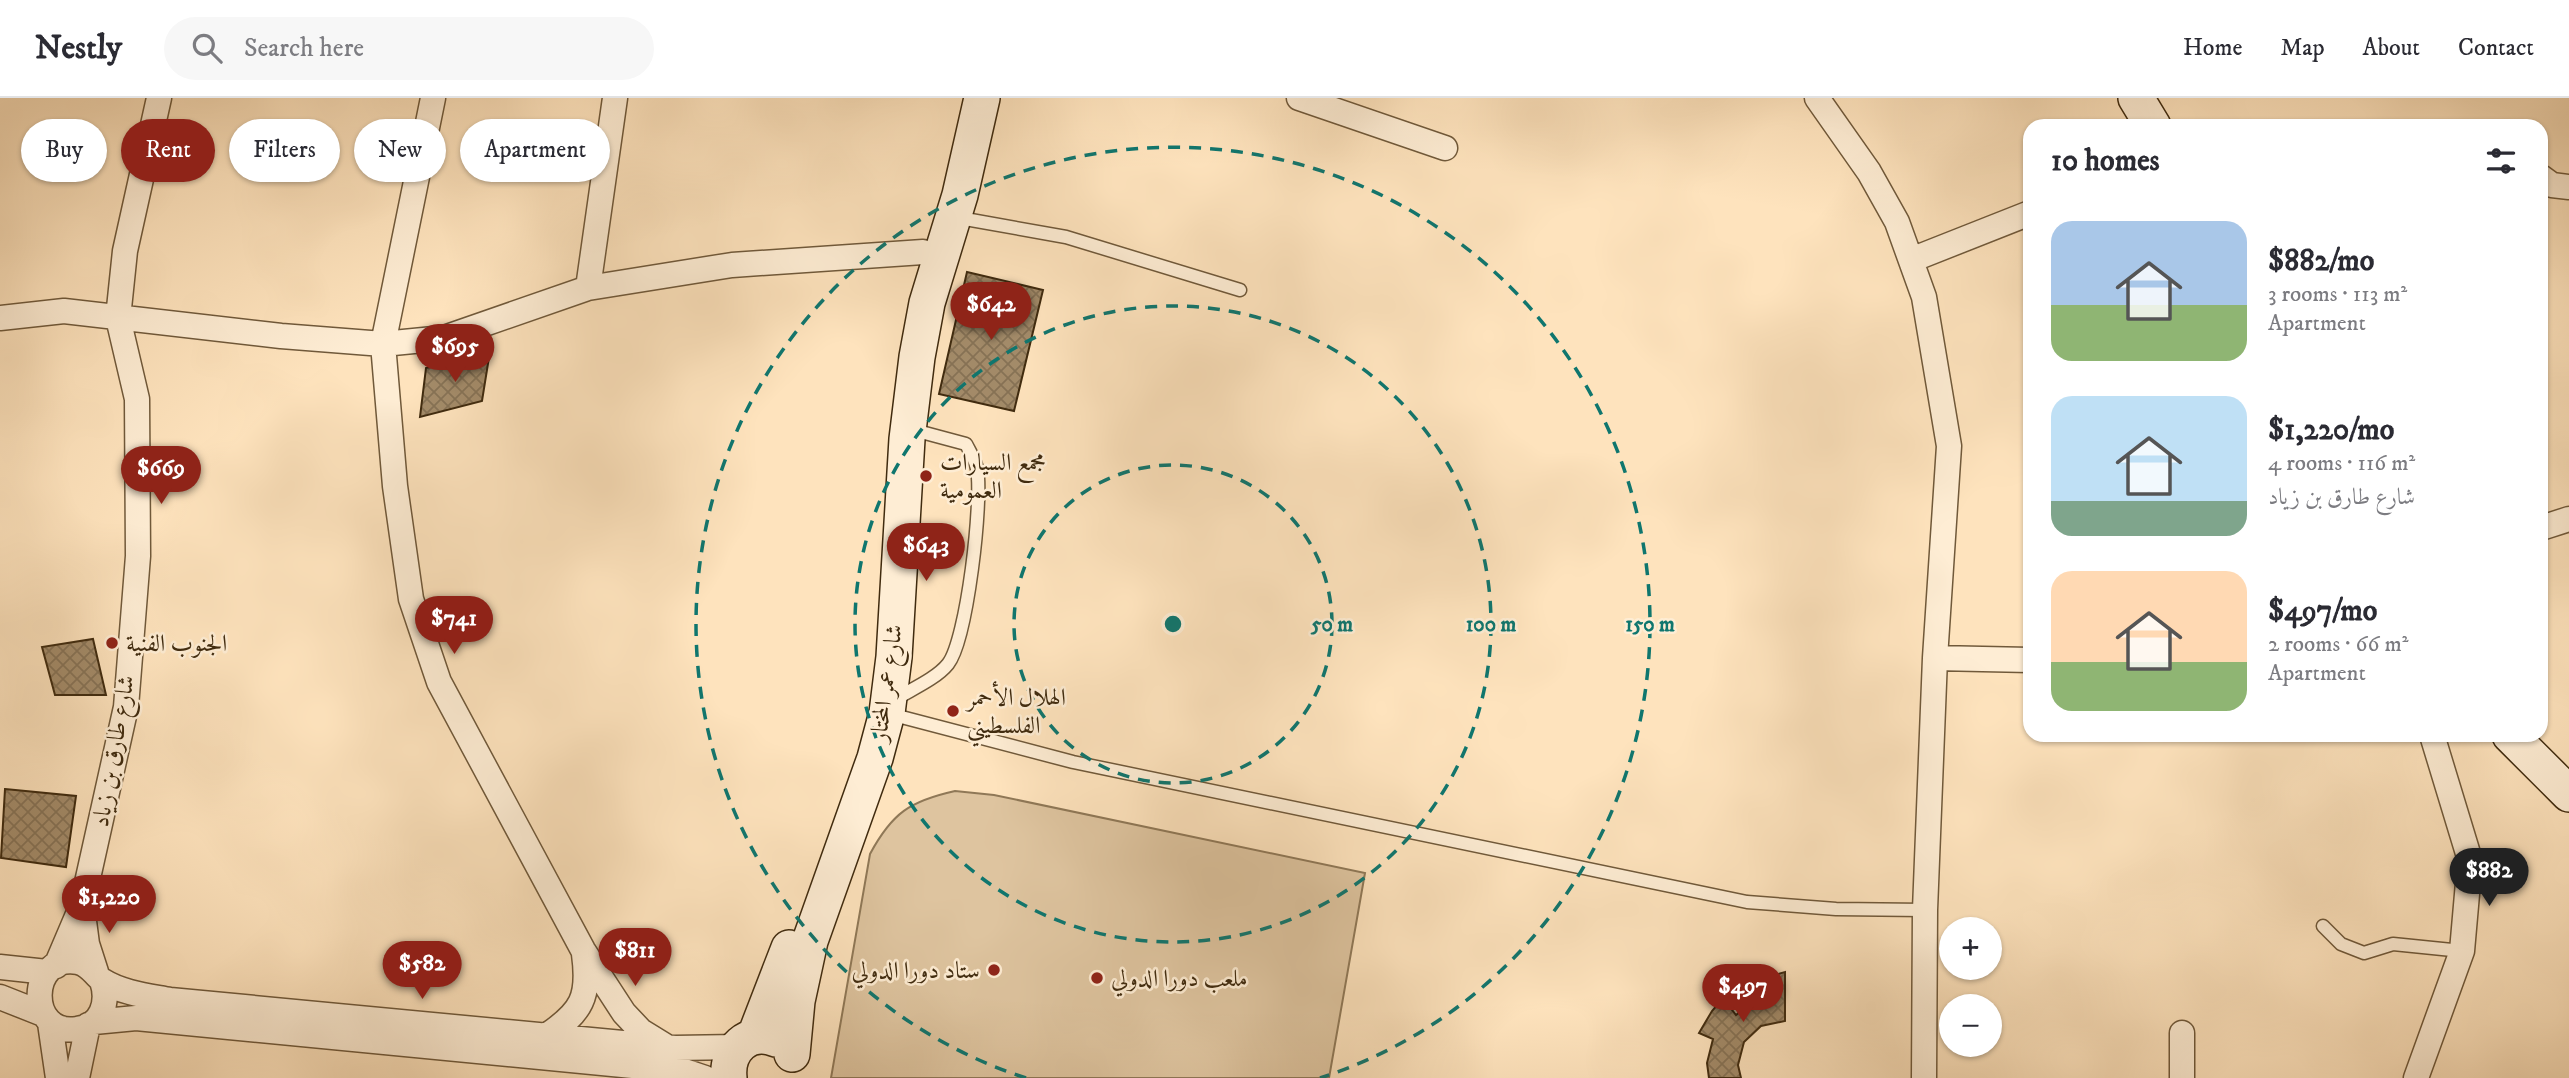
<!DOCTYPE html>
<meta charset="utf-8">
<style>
body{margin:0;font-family:"IM FELL DW Pica",Amiri,serif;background:#f7f7f7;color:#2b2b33;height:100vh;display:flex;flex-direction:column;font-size:26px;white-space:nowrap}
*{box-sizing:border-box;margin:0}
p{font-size:23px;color:#7c7c81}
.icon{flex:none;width:38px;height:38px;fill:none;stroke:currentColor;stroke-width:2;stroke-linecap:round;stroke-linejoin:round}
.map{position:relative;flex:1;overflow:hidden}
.panel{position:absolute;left:2023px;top:21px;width:525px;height:623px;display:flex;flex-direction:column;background:#fff;border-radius:21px;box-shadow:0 2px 5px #0004}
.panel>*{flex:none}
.top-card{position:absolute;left:21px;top:21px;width:665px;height:63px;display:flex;gap:14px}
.fabs{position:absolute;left:1939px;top:819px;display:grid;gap:14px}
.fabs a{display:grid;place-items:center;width:63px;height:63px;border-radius:50%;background:#fff;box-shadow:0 2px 5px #0004;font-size:35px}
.price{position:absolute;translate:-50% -60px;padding:0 16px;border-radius:24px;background:#8f2418;color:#fff;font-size:23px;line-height:46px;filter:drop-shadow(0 2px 4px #0008)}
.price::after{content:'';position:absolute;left:50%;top:42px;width:21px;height:16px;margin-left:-10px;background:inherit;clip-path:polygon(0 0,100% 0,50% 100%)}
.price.current{background:#222;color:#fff}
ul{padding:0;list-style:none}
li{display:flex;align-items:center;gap:21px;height:175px;padding:0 28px}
li span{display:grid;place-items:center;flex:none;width:196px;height:140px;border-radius:21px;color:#555}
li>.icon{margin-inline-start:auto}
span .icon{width:84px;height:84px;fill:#fffc;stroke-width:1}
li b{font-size:30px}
h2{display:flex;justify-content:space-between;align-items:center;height:84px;padding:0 28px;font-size:30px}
.chip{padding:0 24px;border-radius:32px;background:#fff;box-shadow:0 2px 5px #0004;font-size:24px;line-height:63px}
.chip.current{background:#8f2418;color:#fff}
header{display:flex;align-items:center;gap:42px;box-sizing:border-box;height:98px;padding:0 35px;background:#fff;border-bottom:2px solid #e1e1e2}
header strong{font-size:33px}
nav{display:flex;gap:38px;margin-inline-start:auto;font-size:24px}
.search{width:490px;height:63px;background:#f7f7f7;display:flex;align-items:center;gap:18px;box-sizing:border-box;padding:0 24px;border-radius:38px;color:#7c7c81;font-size:26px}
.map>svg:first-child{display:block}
.grass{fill:#dec49f;stroke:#8f7857;stroke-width:2}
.building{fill:url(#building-cross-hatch);stroke:#402b0f;stroke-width:2}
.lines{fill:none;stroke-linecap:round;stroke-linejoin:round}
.lane-casing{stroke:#70593a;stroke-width:15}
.street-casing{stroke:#70593a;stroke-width:27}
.secondary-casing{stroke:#402b0f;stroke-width:38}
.lane{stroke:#feedd4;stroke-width:12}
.street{stroke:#feedd4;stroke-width:24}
.secondary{stroke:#feedd4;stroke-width:35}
.ring{fill:none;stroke:#0f766e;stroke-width:3.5;stroke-dasharray:12 9}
.poi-dot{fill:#8f2418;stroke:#feedd4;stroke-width:2.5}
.labels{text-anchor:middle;stroke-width:5;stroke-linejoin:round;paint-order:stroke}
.poi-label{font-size:24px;fill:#402b0f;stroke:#feedd4;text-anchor:start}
.street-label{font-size:24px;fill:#402b0f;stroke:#feedd4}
.centre{fill:#0f766e;stroke:#feedd4;stroke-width:3.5}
.ring-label{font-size:21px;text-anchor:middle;font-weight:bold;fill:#0f766e;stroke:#feedd4;stroke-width:5;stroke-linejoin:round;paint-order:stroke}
</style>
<header>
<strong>Nestly</strong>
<div class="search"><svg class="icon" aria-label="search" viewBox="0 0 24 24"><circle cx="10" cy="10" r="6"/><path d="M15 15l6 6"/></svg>Search here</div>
<nav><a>Home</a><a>Map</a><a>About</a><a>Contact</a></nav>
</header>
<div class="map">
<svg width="2569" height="980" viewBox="0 0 2569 980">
<defs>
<pattern id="building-cross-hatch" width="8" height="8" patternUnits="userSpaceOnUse" patternTransform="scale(1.75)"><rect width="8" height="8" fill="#a38b69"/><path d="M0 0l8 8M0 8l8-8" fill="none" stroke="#867255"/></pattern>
</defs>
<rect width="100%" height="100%" fill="#fee3bd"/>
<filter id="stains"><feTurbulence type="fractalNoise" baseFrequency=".00286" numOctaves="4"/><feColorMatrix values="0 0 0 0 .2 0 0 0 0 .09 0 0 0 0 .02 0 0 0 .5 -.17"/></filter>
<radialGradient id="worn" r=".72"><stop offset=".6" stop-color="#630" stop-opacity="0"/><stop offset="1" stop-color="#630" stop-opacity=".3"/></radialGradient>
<path class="grass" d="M955 693 994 697 1365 775 1329 980H831L870 756C892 715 910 703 955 693Z"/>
<path class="building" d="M967 174 1043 192 1014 313 939 296Z
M490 253 482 303 420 319 426 270Z
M93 541 106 597H55L42 549Z
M5 691 76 698 66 769 1 760Z
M1785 874V923L1761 928 1744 944 1738 967 1741 980H1709L1707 965 1713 941 1699 935 1712 913 1723 900 1736 917 1753 903 1741 887Z"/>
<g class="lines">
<g class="lane-casing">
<path id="lane" d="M954 119 1066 139 1240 192
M894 602C910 592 936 581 948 566 967 542 983 402 977 371 976 363 970 354 966 346L910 331
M890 616 1073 664 1747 804 1836 811 1925 812
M2323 828 2341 846 2364 855 2393 846 2462 853"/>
</g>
<g class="street-casing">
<path id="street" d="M433 0 383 246 395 388 411 501 439 584 583 852 624 915 641 933 667 949
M1299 0 1445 50
M1817 0 1869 74 1897 124 1924 199 1949 348 1935 560 1925 812 1924 980
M2541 79 2552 87 2569 89
M1911 162 2030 115
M588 190 615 0
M0 220 64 213 281 238 383 246 444 240 588 190 732 167 923 154
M2541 430 2569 421
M1935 560 2030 562
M82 808 87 846 96 874
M56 868 82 807 126 609 138 458 137 301 118 220 125 153 159 0
M0 869 47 874
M102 883C109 904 102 928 77 931 26 939 28 854 78 864 91 867 94 877 103 883 122 895 149 898 170 902L675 950 737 949
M0 899 43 916
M94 924 136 920 684 973 705 980
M50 925 58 980
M546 938C582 914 590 899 584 856
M77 980 88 927
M2182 980V935
M2416 980 2462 853 2470 762 2432 637"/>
</g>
<g class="secondary-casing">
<path id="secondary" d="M2136 0 2153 28
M2510 637 2569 696
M755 938 789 850
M792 956 797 903 810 843 875 660 887 615 894 559 907 341 917 259 927 205 960 97 982 0
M729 980C726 952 748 930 776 941"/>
</g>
<use href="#lane" class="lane"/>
<use href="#street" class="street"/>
<use href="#secondary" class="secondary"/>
</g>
<g class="ring">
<circle cx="1173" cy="526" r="159"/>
<circle cx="1173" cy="526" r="318"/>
<path d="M1026 980A477 477 0 1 1 1320 980"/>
</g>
<g class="poi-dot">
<circle cx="926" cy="378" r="7"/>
<circle cx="112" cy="545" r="7"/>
<circle cx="953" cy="613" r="7"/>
<circle cx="994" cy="872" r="7"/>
<circle cx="1097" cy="880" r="7"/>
</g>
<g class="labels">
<g class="poi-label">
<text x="940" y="372">مجمع السيارات<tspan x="940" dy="28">العمومية</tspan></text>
<text x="126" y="553">الجنوب الفنية</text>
<text x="967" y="607">الهلال الأحمر<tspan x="967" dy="28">الفلسطيني</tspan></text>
<text x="980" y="880" text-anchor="end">ستاد دورا الدولي</text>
<text x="1111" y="888">ملعب دورا الدولي</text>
</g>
<g class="street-label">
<text transform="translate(886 585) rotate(-82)" y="8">شارع عمر المختار</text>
<text transform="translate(113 653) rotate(-80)" y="8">شارع طارق بن زياد</text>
</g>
</g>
<circle cx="1173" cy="526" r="10" class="centre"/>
<g class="ring-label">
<text x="1332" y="533">50 m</text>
<text x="1491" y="533">100 m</text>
<text x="1650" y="533">150 m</text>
</g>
<rect width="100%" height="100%" filter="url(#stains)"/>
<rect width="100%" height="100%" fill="url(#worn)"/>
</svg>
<div class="fabs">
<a>+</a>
<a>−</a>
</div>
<b class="price" style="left:991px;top:244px">$642</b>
<b class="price" style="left:455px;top:286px">$695</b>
<b class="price" style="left:161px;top:408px">$669</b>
<b class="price" style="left:926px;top:485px">$643</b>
<b class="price" style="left:454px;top:558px">$741</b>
<b class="price current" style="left:2489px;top:810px">$882</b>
<b class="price" style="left:109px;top:837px">$1,220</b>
<b class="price" style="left:635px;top:890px">$811</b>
<b class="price" style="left:422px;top:903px">$582</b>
<b class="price" style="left:1743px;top:926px">$497</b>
<div class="top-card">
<a class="chip">Buy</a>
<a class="chip current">Rent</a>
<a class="chip">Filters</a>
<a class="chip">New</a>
<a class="chip">Apartment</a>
</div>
<section class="panel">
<h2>10 homes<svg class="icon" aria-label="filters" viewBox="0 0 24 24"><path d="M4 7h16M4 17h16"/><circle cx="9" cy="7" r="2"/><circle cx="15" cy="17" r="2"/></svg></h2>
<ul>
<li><span style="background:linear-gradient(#a9c7e8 60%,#8fb573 0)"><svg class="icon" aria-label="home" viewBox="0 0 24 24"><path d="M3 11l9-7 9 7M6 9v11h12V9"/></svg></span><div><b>$882/mo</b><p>3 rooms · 113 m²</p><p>Apartment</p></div></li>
<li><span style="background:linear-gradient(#bfe0f5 75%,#7fa58c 0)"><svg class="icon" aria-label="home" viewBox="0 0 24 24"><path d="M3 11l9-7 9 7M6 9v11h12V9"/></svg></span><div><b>$1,220/mo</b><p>4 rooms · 116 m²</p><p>شارع طارق بن زياد</p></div></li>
<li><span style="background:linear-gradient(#ffd9b3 65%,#8fb573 0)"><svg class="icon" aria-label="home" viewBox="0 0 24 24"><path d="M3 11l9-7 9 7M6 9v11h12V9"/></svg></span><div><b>$497/mo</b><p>2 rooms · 66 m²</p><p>Apartment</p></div></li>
</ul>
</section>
</div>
